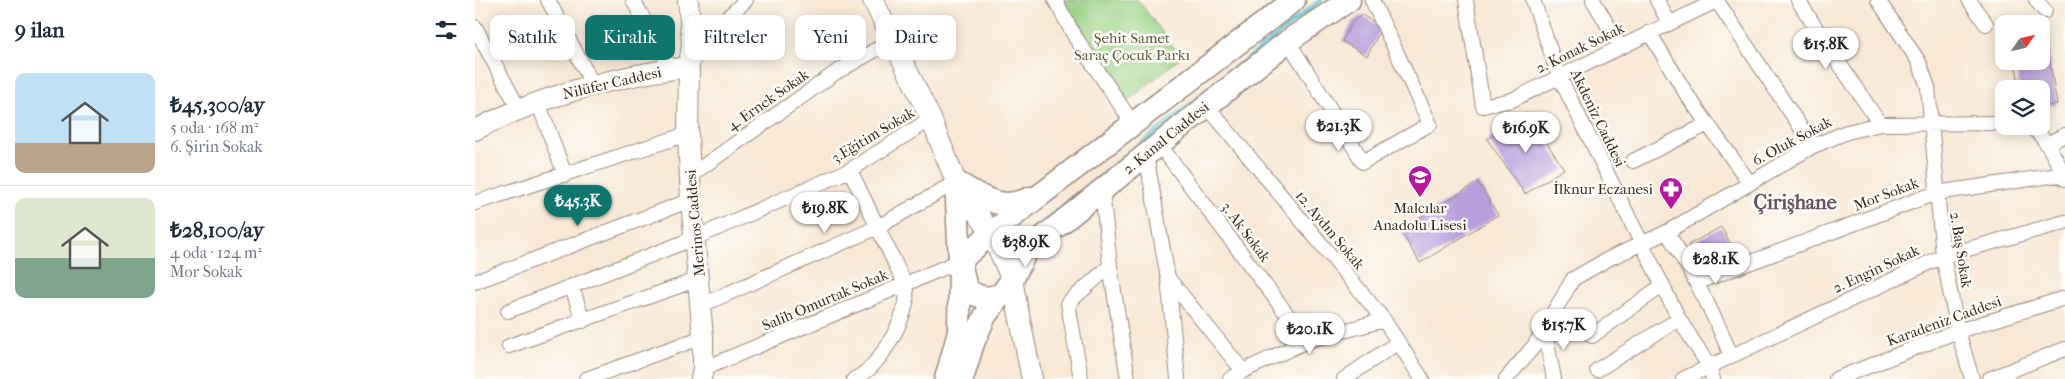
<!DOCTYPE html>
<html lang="tr">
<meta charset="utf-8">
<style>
body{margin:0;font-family:"IM FELL French Canon",serif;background:#f6f6f7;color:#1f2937;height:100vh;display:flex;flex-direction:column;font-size:19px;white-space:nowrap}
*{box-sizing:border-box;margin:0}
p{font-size:16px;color:#747a83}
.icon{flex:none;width:28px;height:28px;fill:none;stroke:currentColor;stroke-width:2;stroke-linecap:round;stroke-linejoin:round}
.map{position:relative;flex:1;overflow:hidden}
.panel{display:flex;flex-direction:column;background:#fff;width:475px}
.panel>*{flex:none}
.banner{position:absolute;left:15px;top:15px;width:475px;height:45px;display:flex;gap:10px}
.needle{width:32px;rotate:56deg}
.buttons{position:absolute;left:1520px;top:15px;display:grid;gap:10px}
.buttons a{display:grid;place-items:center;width:55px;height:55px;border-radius:10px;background:#fff;box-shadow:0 2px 12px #0003;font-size:25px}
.price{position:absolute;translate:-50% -42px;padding:0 11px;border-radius:18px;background:#fff;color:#222;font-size:16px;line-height:32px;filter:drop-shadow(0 1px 2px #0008)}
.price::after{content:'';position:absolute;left:50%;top:30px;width:15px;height:11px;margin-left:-8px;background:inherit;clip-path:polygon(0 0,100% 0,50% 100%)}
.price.on{background:#0f766e;color:#fff}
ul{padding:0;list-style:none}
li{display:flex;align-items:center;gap:15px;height:125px;padding:0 15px}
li+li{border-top:1px solid #e0e1e3}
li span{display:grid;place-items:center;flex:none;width:140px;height:100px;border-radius:10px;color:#555}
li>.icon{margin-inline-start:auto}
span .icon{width:60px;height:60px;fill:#fffc;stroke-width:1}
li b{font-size:21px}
h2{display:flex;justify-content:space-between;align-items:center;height:60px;padding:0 15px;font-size:21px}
.tag{padding:0 18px;border-radius:10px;background:#fff;box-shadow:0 2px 12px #0003;font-size:18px;line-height:45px}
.tag.on{background:#0f766e;color:#fff}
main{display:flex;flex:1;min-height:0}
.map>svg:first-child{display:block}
.green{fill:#97d083;stroke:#697d50}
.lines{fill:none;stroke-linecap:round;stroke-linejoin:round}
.stream{stroke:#54bdd2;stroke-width:4.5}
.building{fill:#b89edc}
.minor-casing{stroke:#9a897a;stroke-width:16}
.secondary-casing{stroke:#9a897a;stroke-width:22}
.primary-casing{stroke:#9a897a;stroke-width:25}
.minor{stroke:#fff;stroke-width:14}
.secondary{stroke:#fff;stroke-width:20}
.primary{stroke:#fff;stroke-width:22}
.labels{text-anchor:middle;stroke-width:5;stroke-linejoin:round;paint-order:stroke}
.park-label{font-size:15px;fill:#575c3c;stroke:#fdfcf7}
.street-label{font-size:15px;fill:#3b2a1e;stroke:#fdfcf7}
.poi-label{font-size:15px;fill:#3b2a1e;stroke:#fdfcf7;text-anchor:end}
.district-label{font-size:20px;font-weight:bold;fill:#675360;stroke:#fdfcf7}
</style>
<main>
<section class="panel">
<h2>9 ilan<svg class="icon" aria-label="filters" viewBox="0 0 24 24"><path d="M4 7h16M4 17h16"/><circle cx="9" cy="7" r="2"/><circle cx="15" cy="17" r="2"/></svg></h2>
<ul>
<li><span style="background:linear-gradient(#bfe0f5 70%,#b9a48a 0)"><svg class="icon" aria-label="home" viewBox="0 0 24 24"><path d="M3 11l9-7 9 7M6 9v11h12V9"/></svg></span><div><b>₺45,300/ay</b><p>5 oda · 168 m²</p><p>6. Şirin Sokak</p></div></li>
<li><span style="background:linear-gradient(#dfe7d0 60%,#7fa58c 0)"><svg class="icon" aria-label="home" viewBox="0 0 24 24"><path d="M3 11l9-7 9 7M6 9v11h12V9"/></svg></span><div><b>₺28,100/ay</b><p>4 oda · 124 m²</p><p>Mor Sokak</p></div></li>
</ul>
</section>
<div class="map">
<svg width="1590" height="379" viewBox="0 0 1590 379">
<rect width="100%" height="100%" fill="#fdfcf7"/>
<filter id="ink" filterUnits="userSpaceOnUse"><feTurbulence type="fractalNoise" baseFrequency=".02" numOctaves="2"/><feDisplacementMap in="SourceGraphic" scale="10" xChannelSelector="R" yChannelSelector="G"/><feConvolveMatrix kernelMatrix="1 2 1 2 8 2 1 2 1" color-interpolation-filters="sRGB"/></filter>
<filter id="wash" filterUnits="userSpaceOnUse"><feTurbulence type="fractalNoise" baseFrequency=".0096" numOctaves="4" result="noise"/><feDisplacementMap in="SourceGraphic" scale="20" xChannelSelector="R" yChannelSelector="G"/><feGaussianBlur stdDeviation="1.12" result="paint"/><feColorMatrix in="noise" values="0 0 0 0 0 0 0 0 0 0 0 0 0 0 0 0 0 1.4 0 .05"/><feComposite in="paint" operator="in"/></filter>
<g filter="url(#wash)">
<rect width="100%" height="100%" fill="#f8e8d5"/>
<path class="green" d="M588 0H663L706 57 653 101Z"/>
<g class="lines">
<path class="stream" d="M538 247 846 0"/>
</g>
<g id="blocks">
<path class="building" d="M887 15 907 27 892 56 867 41 878 21Z
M1570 35 1582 104 1566 107V89H1545L1540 61H1566V36Z
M1052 113 1089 169 1050 194 1012 139Z
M1003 182 1023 215 945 263 925 230Z
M1246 227 1262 255 1228 274 1213 245Z"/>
</g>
</g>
<g filter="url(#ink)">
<use href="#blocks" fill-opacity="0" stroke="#9a897a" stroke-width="1"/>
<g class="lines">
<g class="minor-casing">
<path id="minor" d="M73 0 118 85
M158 0 196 69
M580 0 600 37 658 124
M991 0 1008 106 1037 100 1243 0
M1058 0 1084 76 1204 319 1234 366 1238 379
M1118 0 1145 46
M1182 0 1194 23
M1323 0 1349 41 1405 124
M1403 0 1444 62 1453 87 1468 256 1483 331 1497 379
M1494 0 1511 24
M1561 0 1570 11
M1242 1 1338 146
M0 27 44 109
M1174 32 1212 95 1274 182
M813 41 888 162 955 124 897 0
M217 43 240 30 271 0
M63 102 90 175
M732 106 909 320 947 379
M1553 126C1568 131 1584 164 1590 179
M684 144 832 341
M1572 144 1590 135
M671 155 693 278 703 379
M1158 161 1233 124
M375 170 430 284C431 290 432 297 431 303 426 327 402 370 379 379
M216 175 360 73 418 40
M627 190 635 266 653 379
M0 203 213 134
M1192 232C1218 274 1237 309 1256 355
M693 278 768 371
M0 282 216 200
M1223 282 1461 193 1590 174
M97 287 108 321
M227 305 403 227 481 182
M33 311 220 238 375 170 456 119
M1069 327 1079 379
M1117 336 1188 285
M34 346 224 279
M228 369 485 261
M1122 370 1204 319
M111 379 228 337
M606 379 593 303 635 266
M755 379 768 371 832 341 909 320
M869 379 922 343
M1031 379 1059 346 1098 279 1133 259 1192 232 1338 146 1372 132 1405 124 1529 123
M1208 379 1468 256 1590 222
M1361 379 1483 331 1590 298
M1514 379 1590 349"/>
</g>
<g class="secondary-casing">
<path id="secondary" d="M398 0 456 119 481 182 516 233 537 280 557 379
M214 67 213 134 216 200 228 337V369L226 379
M0 130C63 97 143 75 214 67L217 43 213 0"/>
</g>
<g class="primary-casing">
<path id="primary" d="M481 182 485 261 491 289C504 298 512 300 527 294
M481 182C509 198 524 212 556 198
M471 379 484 332 485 261 516 233 819 0
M487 379 498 343 510 316 537 280 551 251 813 41 874 0"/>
</g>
<use href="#minor" class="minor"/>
<use href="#secondary" class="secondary"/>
<use href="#primary" class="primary"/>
</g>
</g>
<defs>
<g id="school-pin" transform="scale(1.25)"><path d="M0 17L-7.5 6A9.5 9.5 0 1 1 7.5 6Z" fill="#b5179e" stroke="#fdfcf7"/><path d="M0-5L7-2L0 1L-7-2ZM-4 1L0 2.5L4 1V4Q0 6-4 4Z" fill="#fff"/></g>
<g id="pharmacy-pin" transform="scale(1.25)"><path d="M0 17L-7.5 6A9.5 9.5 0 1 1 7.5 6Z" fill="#b5179e" stroke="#fdfcf7"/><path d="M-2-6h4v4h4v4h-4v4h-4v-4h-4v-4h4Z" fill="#fff"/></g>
</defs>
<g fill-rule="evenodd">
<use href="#school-pin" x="945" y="177"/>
<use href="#pharmacy-pin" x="1196" y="189"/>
</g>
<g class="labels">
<g class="park-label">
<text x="657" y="43">Şehit Samet<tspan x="657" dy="17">Saraç Çocuk Parkı</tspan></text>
</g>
<g class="street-label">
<text transform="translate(1105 48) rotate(-26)" y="5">2. Konak Sokak</text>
<text transform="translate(137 83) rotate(-13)" y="5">Nilüfer Caddesi</text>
<text transform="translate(293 100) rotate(-35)" y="5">4. Ernek Sokak</text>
<text transform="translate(1123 118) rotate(64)" y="5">Akdeniz Caddesi</text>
<text transform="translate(398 135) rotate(-31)" y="5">3.Eğitim Sokak</text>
<text transform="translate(691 138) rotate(-39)" y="5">2. Kanal Caddesi</text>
<text transform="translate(1317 141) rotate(-28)" y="5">6. Oluk Sokak</text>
<text transform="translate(1411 194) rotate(-21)" y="5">Mor Sokak</text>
<text transform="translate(220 223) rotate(-95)" y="5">Merinos Caddesi</text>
<text transform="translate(855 230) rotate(50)" y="5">12. Aydın Sokak</text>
<text transform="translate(771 232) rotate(53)" y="5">3. Ak Sokak</text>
<text transform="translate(1486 250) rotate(81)" y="5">2. Baş Sokak</text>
<text transform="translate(1401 269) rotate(-25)" y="5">2. Engin Sokak</text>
<text transform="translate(350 300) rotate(-23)" y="5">Salih Omurtak Sokak</text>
<text transform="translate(1469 321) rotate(-20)" y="5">Karadeniz Caddesi</text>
</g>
<g class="poi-label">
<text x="1178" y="194">İlknur Eczanesi</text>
<text x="945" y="213" text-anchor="middle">Malcılar<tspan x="945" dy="17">Anadolu Lisesi</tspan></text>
</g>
<g class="district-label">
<text x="1320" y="209">Çirişhane</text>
</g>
</g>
</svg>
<div class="buttons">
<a><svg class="needle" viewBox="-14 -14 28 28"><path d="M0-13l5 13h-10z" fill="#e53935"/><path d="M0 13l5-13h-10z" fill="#747a83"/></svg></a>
<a><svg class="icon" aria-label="layers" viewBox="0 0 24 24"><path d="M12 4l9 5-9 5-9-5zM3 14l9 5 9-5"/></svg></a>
</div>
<b class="price" style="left:1351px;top:70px">₺15.8K</b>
<b class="price" style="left:864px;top:152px">₺21.3K</b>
<b class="price" style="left:1051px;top:154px">₺16.9K</b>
<b class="price on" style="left:103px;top:227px">₺45.3K</b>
<b class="price" style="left:350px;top:234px">₺19.8K</b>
<b class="price" style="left:551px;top:268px">₺38.9K</b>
<b class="price" style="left:1241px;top:285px">₺28.1K</b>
<b class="price" style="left:1089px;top:351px">₺15.7K</b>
<b class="price" style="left:835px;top:355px">₺20.1K</b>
<div class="banner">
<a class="tag">Satılık</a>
<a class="tag on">Kiralık</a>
<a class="tag">Filtreler</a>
<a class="tag">Yeni</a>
<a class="tag">Daire</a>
</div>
</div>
</main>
